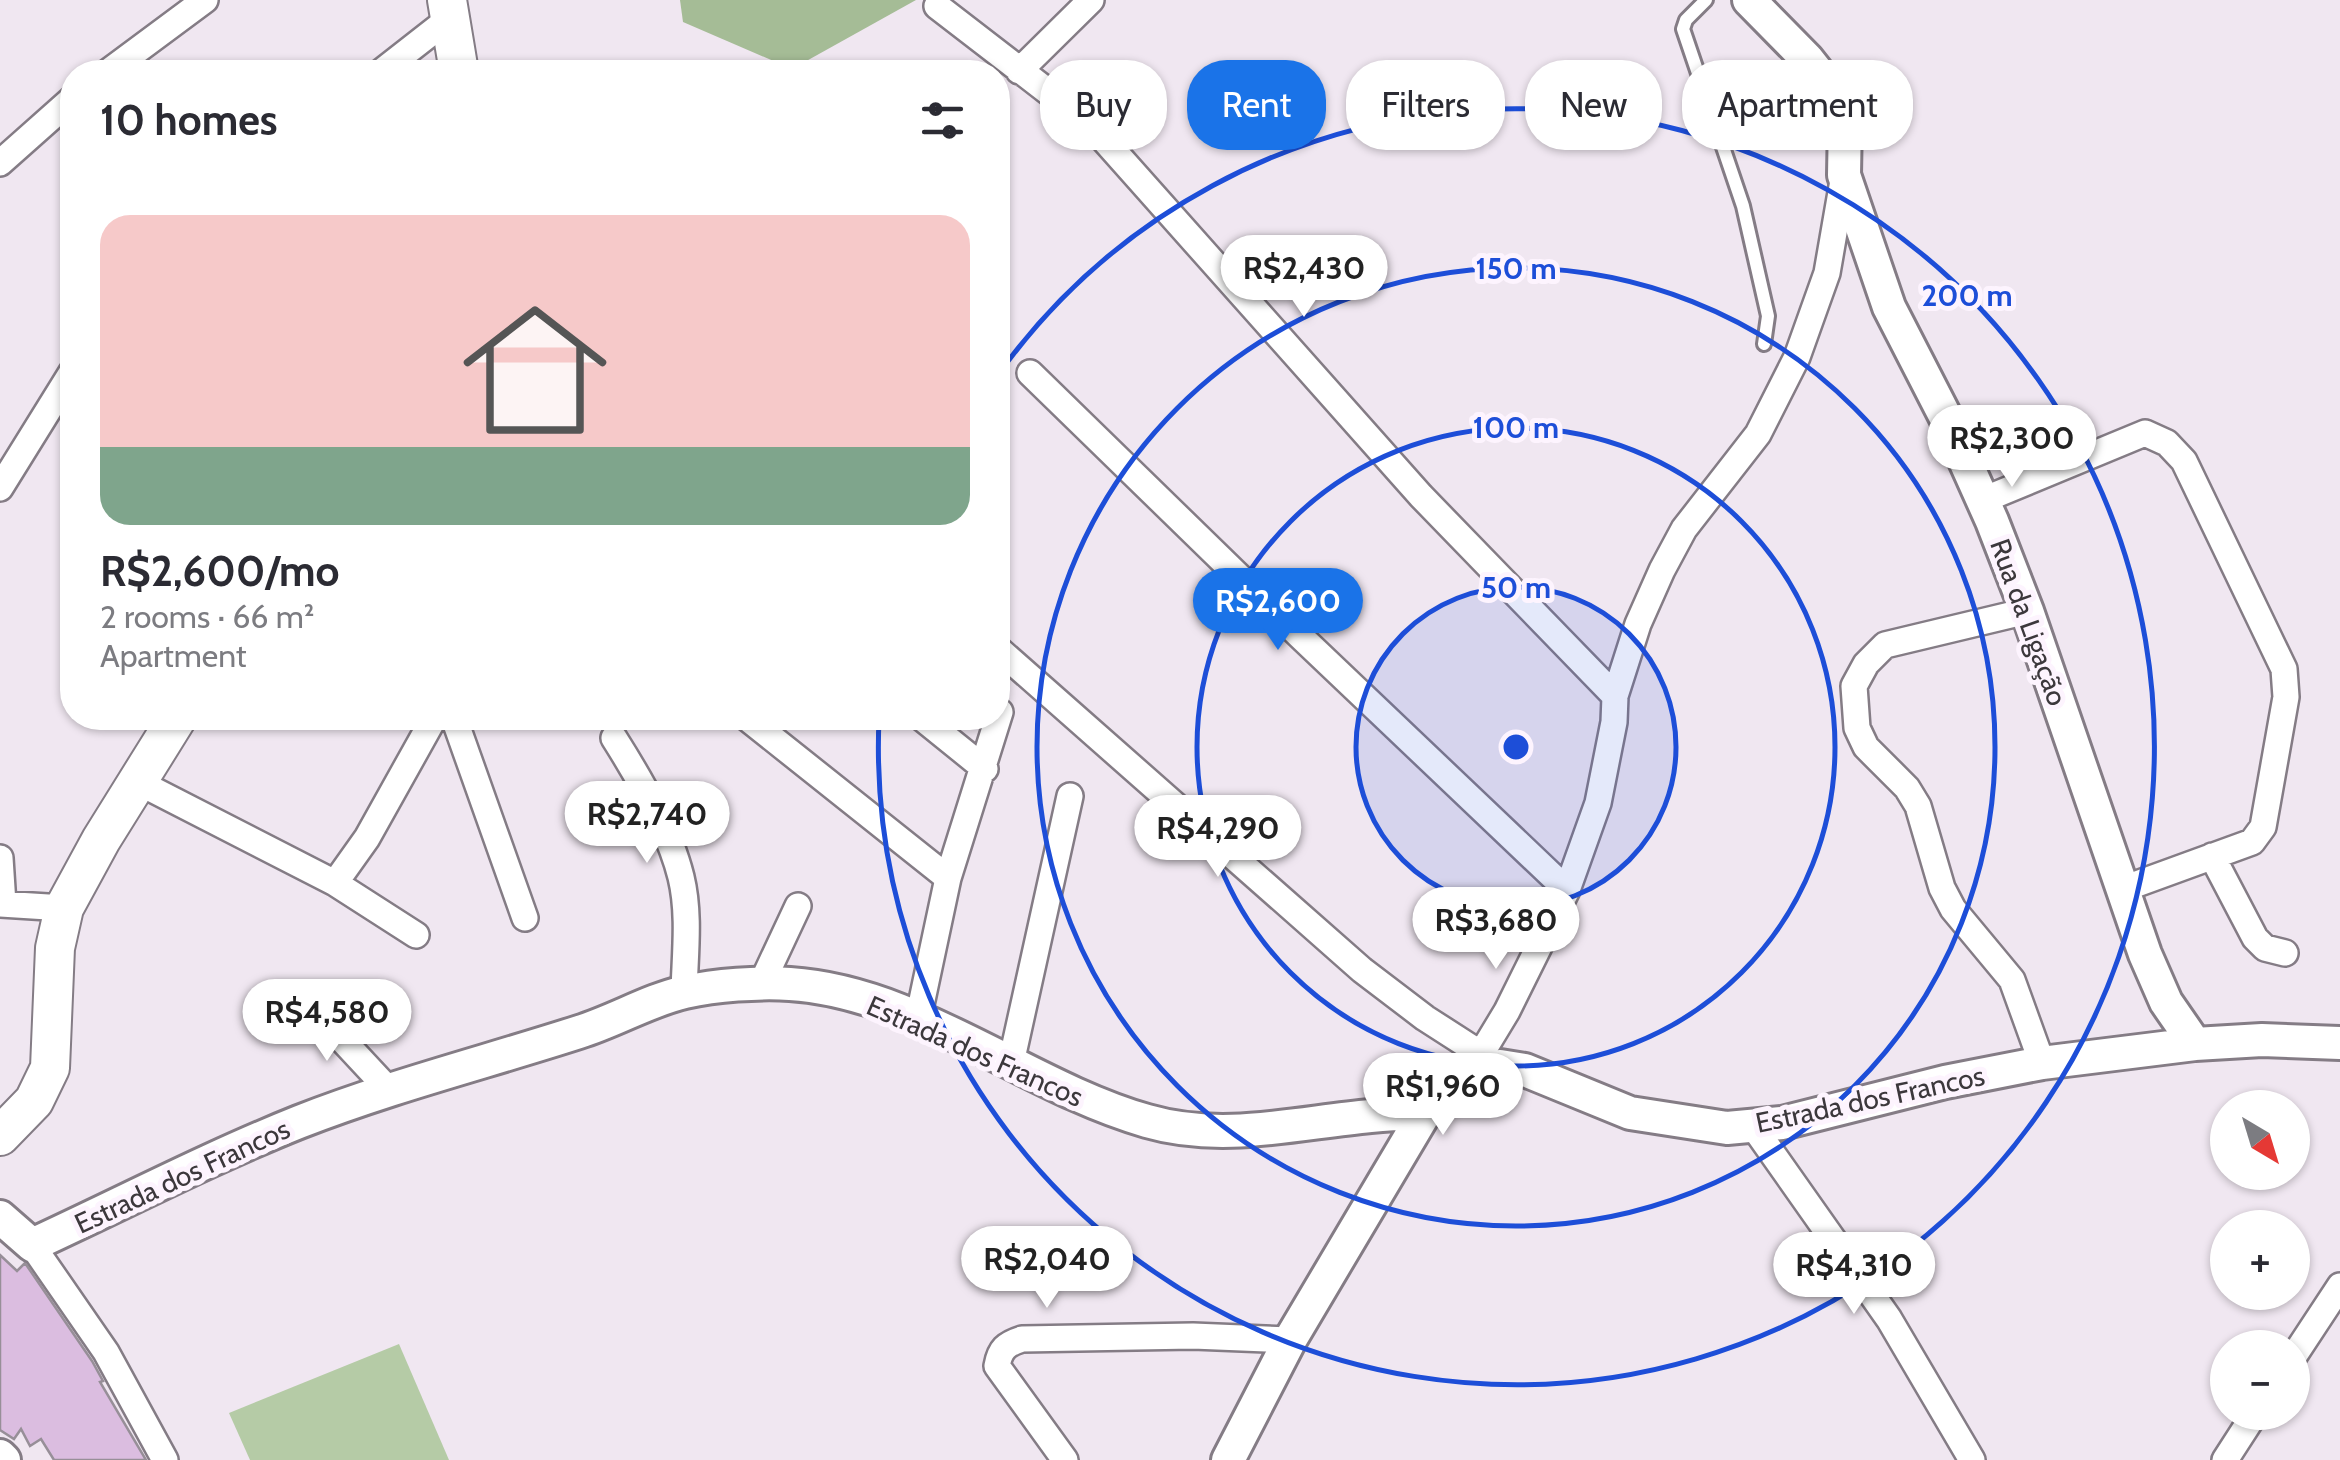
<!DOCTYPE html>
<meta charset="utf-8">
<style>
body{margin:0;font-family:Cabin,sans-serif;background:#f7f7f7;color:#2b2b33;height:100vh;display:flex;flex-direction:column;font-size:38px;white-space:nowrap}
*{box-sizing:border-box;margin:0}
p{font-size:32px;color:#7c7c81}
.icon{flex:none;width:55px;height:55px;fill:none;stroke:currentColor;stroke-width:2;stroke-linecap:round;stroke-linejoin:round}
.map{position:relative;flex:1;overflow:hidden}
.details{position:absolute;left:60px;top:60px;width:950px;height:670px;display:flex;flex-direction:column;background:#fff;border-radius:40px;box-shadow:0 2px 8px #0004}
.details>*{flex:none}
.top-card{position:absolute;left:1040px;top:60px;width:950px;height:90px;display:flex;gap:20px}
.needle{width:65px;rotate:142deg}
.fabs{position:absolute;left:2210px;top:1090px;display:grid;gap:20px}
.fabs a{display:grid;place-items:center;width:100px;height:100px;border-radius:50%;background:#fff;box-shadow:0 2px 8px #0004;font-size:50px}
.price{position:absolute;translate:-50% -85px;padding:0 22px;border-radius:35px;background:#fff;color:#222;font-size:32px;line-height:65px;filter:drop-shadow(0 2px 5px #0008)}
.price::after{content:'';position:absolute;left:50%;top:60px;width:30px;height:22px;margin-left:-15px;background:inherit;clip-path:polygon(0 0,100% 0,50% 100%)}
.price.selected{background:#1a73e8;color:#fff}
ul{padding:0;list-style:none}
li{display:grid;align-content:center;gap:20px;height:530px;padding:0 40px}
li span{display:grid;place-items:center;height:310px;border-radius:30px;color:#555}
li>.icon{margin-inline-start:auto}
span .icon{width:180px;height:180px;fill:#fffc;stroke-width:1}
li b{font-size:42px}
h2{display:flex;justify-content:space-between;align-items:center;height:120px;padding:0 40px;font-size:42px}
.tag{padding:0 35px;border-radius:40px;background:#fff;box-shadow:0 2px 8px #0004;font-size:35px;line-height:90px}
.tag.selected{background:#1a73e8;color:#fff}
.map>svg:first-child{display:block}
.green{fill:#b5cba6}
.forest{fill:#a5bc96}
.building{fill:#dbbde0;stroke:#978f98;stroke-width:2.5}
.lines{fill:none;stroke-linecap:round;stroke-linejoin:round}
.service-casing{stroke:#847c85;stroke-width:18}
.minor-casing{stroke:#847c85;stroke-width:30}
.tertiary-casing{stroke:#847c85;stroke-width:38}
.secondary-casing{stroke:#847c85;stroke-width:42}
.service{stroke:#fff;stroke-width:12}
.minor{stroke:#fff;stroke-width:25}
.tertiary{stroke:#fff;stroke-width:32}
.secondary{stroke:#fff;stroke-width:38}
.ring{fill:none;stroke:#1d4ed8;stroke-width:5}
.labels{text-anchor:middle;stroke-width:10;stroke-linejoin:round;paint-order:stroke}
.street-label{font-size:28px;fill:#3c383c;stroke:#fdf4fe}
.centre{fill:#1d4ed8;stroke:#fdf4fe;stroke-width:5}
.ring-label{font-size:30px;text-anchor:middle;font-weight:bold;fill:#1d4ed8;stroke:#fdf4fe;stroke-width:10;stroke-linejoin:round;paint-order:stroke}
</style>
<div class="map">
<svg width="2340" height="1460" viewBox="0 0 2340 1460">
<rect width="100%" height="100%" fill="#f0e7f1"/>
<path class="green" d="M399 1344 449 1460H250L229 1413Z"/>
<path class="forest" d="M680 0H916L792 69 683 22Z"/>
<path class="building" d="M0 1255 17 1271 25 1263 92 1361 103 1381 100 1382 146 1460H54L41 1439 30 1446 21 1429 14 1439 0 1430Z"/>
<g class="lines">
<g class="service-casing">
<path id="service" d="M1706 0 1686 20 1683 29 1743 206 1768 316 1764 344"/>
</g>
<g class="minor-casing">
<path id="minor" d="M937 6 1090 124 1421 496 1615 696
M1019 71 1091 0
M108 72 205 0
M381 72 450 18
M0 163 72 99
M1030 373 1300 636 1567 890
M0 488 72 372
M1983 500 2145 433 2167 443 2184 461 2284 669 2286 697 2263 827 2252 842 2123 889
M2027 611 1885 645 1866 664 1854 686 1857 728 1866 747 1907 788 1918 806 1942 888 1953 909 2012 980 2042 1063
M998 649 1362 970 1425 1018 1481 1054
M454 718 525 918
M747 718 948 878
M922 718 985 769
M614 738C640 779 669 829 681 877 690 914 685 954 684 992
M136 781 335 883 416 935
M2212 856 2255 938 2265 948 2285 953
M0 858 3 904
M335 883 367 838 434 718
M0 904 64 908
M761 985 798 906
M306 1001 388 1089
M918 1019 948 878 1000 712
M1011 1063 1070 796
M1461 1078 1481 1054 1507 1011 1567 890 1598 803 1614 722 1615 696 1638 624 1662 570 1684 529 1758 434 1797 357 1827 273 1844 175
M1753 1126 1889 1319 1972 1460
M32 1245 106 1352 165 1460
M2292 1359 2340 1286
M1065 1460 997 1366C1000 1349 1006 1344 1022 1339L1193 1336 1290 1340
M2225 1460 2256 1412"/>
</g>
<g class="tertiary-casing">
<path id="tertiary" d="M1749 0 1807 59 1833 92 1845 119 1844 175 1889 307 1945 416 1992 521 2027 611 2145 954 2166 1002 2195 1044
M0 1217 32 1245C121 1204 209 1158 299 1122 391 1086 486 1062 579 1032 615 1021 649 1000 685 992 716 985 758 982 790 984 917 992 1027 1087 1147 1121 1240 1148 1331 1111 1424 1114L1461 1078 1500 1066 1525 1070 1630 1113 1727 1128 1782 1123 1945 1082 2042 1063 2195 1044 2262 1040 2340 1043
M0 1456 4 1460
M1228 1460 1290 1340 1424 1114"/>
</g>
<g class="secondary-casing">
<path id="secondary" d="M447 0 459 72
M0 1136 34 1101 50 1068 55 948 64 908 101 840 177 718"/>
</g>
<use href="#service" class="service"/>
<use href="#minor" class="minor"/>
<use href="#tertiary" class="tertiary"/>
<use href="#secondary" class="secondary"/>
</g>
<circle cx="1516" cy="747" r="160" fill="#1d4ed8" fill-opacity=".12"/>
<g class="ring">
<circle cx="1516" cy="747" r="160"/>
<circle cx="1516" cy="747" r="319"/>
<circle cx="1516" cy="747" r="479"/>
<path d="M1000 372A638 638 0 1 1 879 719"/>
</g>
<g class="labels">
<g class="street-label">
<text transform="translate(2029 622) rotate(70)" y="10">Rua da Ligação</text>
<text transform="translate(975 1051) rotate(24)" y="10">Estrada dos Francos</text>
<text transform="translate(1870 1099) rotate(-12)" y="10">Estrada dos Francos</text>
<text transform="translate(182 1176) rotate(-25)" y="10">Estrada dos Francos</text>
</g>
</g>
<circle cx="1516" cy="747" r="15" class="centre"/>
<g class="ring-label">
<text x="1516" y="279">150 m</text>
<text x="1967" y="306">200 m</text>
<text x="1516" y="438">100 m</text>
<text x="1516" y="598">50 m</text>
</g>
</svg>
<div class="fabs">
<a><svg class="needle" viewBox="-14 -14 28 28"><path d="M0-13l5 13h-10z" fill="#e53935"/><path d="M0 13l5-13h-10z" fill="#7c7c81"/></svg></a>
<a>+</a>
<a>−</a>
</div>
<b class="price" style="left:1304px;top:320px">R$2,430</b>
<b class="price" style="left:2012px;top:490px">R$2,300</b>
<b class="price selected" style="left:1278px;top:653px">R$2,600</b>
<b class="price" style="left:647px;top:866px">R$2,740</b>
<b class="price" style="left:1218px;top:880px">R$4,290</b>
<b class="price" style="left:1496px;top:972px">R$3,680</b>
<b class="price" style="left:327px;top:1064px">R$4,580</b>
<b class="price" style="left:1443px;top:1138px">R$1,960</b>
<b class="price" style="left:1047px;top:1311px">R$2,040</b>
<b class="price" style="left:1854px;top:1317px">R$4,310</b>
<div class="top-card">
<a class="tag">Buy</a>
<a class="tag selected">Rent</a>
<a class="tag">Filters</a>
<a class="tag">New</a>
<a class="tag">Apartment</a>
</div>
<section class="details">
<h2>10 homes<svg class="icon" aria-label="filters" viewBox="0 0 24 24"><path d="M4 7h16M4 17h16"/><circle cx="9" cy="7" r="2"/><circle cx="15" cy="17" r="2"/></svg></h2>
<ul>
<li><span style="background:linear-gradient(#f6c9c9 75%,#7fa58c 0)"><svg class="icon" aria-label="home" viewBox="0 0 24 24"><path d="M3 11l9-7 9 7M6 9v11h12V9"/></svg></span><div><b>R$2,600/mo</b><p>2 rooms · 66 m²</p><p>Apartment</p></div></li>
</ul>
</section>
</div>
